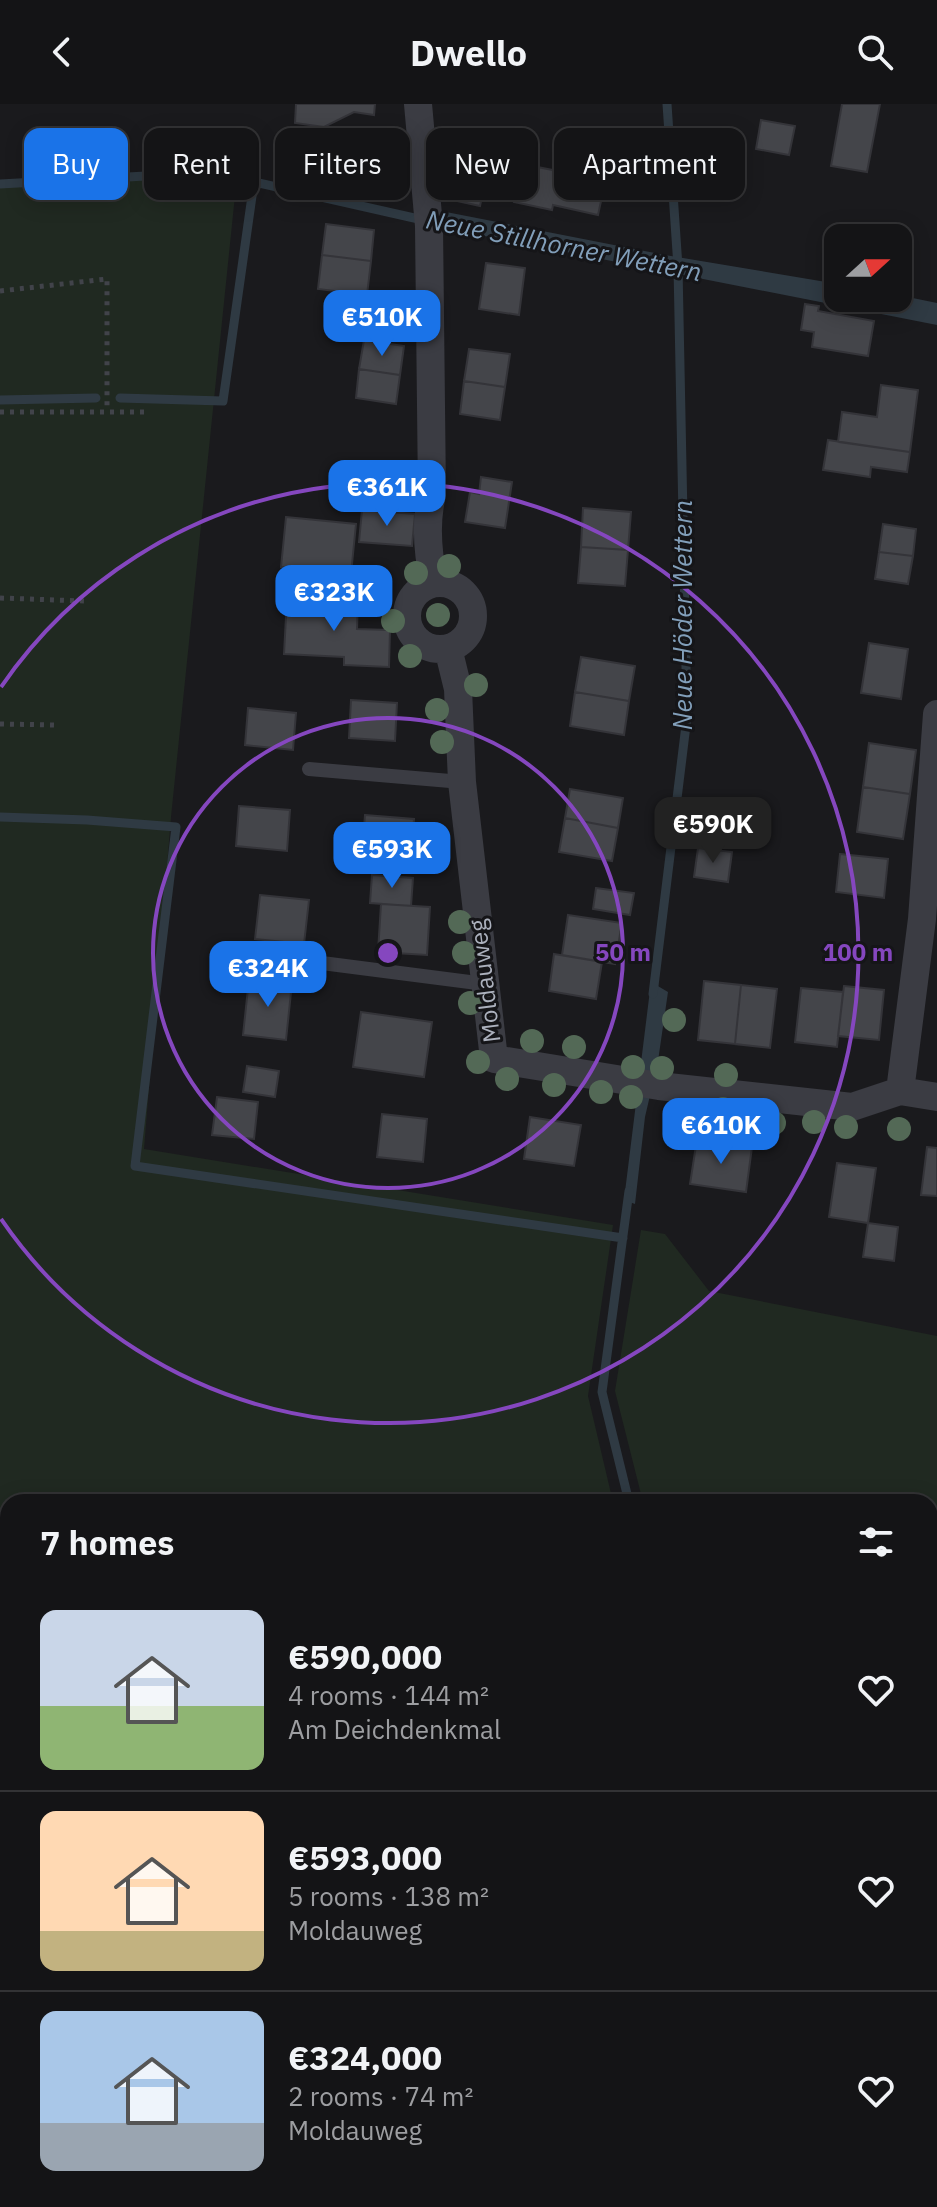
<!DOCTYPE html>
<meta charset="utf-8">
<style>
body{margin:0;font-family:"IBM Plex Sans",sans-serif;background:#1d1d1f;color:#f1f3f6;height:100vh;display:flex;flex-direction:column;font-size:30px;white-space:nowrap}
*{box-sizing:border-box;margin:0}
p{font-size:26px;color:#9d9ea1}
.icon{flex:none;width:44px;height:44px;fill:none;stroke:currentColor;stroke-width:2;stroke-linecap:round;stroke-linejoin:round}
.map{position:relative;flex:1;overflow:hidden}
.panel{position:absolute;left:0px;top:1390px;width:938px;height:714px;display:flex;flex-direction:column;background:#141416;border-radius:24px 24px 0 0;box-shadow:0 4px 20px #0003,0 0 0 2px #333335}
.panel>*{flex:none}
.guide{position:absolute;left:24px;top:24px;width:890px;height:72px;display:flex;gap:16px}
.needle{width:52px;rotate:69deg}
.tools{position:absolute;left:824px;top:120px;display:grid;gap:16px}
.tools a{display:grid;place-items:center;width:88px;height:88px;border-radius:16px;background:#141416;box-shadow:0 4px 20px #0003,0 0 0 2px #333335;font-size:40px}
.price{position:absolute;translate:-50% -68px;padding:0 18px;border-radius:16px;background:#1a73e8;color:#fff;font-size:26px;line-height:52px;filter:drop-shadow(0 2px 4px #0008)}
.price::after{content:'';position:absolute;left:50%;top:48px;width:24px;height:18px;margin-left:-12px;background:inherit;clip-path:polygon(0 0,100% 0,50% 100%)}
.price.selected{background:#222;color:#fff}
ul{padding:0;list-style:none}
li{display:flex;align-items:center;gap:24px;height:200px;padding:0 40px}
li+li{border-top:2px solid #333335}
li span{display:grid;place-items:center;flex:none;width:224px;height:160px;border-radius:16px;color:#555}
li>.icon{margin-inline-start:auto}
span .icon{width:96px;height:96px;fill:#fffc;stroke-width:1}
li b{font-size:34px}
h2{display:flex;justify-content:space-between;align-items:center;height:96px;padding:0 40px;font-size:34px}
.tag{padding:0 28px;border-radius:16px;background:#141416;box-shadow:0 4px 20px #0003,0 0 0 2px #333335;font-size:28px;line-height:72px}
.tag.selected{background:#1a73e8;color:#fff}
header{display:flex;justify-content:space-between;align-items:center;height:104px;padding:0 40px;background:#141416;font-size:36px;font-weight:700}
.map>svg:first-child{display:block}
.green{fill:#202921}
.water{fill:#2f3a43}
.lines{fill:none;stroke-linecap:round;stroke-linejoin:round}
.stream{stroke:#2f3a43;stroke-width:9}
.building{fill:#44454a;stroke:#343439;stroke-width:2}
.path{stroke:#41434a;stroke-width:5;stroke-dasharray:4 6;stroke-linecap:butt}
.service{stroke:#3b3c43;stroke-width:14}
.minor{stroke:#3b3c43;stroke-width:28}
.tree{fill:#536956}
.ring{fill:none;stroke:#8547bf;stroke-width:4}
.labels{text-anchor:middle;stroke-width:6;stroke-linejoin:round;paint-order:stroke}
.street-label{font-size:24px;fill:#acb1bd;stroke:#151518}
.water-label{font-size:26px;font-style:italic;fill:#829fba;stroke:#151518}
.centre{fill:#8547bf;stroke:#151518;stroke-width:4}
.ring-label{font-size:24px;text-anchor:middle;font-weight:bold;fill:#8547bf;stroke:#151518;stroke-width:6;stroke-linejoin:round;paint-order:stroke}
</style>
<header><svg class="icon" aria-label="back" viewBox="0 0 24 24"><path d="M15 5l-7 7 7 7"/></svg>Dwello<svg class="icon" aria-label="search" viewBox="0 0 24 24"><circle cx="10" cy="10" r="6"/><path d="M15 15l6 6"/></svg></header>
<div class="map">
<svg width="937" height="2103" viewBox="0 0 937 2103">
<rect width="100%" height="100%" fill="#1a1a1d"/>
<path class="green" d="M166 67 237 72 171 713 144 1045 613 1121 588 1292 613 1398H8V2096H778L780 2103H0V77Z
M641 1126 665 1130 709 1187 937 1232V2103H823L821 2096H930V1398H643L615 1287Z"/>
<path class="water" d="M441 107 665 151 838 180V194H898V191L937 199V221L444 124Z
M651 878 668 888 658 957 645 1013 635 1100 624 1096Z
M0 1542H8V1788H0Z"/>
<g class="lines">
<path class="stream" d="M0 80 164 71 254 78 423 116
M120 294 223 297 254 78
M0 296 96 294
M0 713 87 716 176 723 135 1062 623 1134
M653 890 687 613 678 163 667 0
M629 1087 602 1288 629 1398
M797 2096 799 2103"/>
</g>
<path class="building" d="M296 0H375L374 11 354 8 324 23 295 19Z
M842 0H880L867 68 831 62Z
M761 16 795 22 789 51 756 45Z
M358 29 387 35 384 48 394 50 391 62 380 60 377 73 350 67Z
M563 46 610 56 598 111 553 101 552 106 514 98 522 60 558 67Z
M453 67 486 74 480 102 448 95Z
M326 120 374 126 371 157 322 151Z
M859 123 894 126 893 134H858Z
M322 151 371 157 367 191 318 185Z
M486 159 525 164 519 211 479 205Z
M805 200 819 202 818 207 874 217 868 252 812 243 814 228 801 226Z
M364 236 404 242 400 271 359 265Z
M469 245 510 250 505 283 464 277Z
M359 265 400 271 396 300 356 294Z
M464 277 505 283 500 316 460 310Z
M881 281 918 286 910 348 838 338 842 308 877 313Z
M828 336 910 348 907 368 871 363 870 373 823 366Z
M481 373 512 378 505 424 465 418 470 388 479 390Z
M583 404 631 408 628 446 581 443Z
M362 406 415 410 412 442 359 438Z
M286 413 356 420 351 470 281 463Z
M883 420 916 425 913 452 879 448Z
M581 443 628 446 625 482 578 479Z
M879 448 913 452 908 480 875 475Z
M287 494 358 497 357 525 390 526 389 563 344 561V553L284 550Z
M869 539 908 545 901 595 861 589Z
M581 553 635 562 629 597 575 588Z
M575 588 629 597 624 631 570 622Z
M351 596 397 599 395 637 349 634Z
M248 604 296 609 293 646 245 641Z
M869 639 916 646 910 690 863 683Z
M863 683 910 690 903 735 857 728Z
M570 685 623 694 618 724 565 714Z
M239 702 290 706 287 747 236 742Z
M365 711 414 715 411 753 362 748Z
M565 714 618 724 612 757 559 748Z
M698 744 732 748 728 778 694 773Z
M840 750 888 755 884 794 836 788Z
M372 771 413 774 411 802 370 799Z
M596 784 634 789 630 811 593 805Z
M260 791 309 796 304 840 255 835Z
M381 800 430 803 427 851 378 848Z
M568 811 622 819 615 860 562 851Z
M554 850 602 858 596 895 549 887Z
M249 875 292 879 286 936 243 931Z
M704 877 741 881 735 940 698 936Z
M741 881 777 885 770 944 735 940Z
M844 882 884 886 879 936 838 932Z
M801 884 843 888 837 943 795 938Z
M361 908 432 918 424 973 353 963Z
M247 962 279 967 275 993 243 988Z
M217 993 258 998 254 1035 212 1031Z
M382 1010 427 1015 423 1058 377 1053Z
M530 1013 581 1021 574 1062 524 1055Z
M697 1035 752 1043 746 1088 690 1080Z
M927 1043 937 1044V1092L921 1091Z
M837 1059 876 1064 868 1119 829 1113Z
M868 1119 898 1123 894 1157 863 1153Z"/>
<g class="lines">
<path class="path" d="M0 187 107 175V307
M0 308H147
M0 494 84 497
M0 620 56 621"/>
<path class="service" d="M309 665 462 678
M322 859 485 880"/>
<path class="minor" d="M418 0 429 122 432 391C425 419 428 451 434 479
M407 512a33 33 0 1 1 66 0a33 33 0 1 1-66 0Z
M448 544 458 585 462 678 494 955 659 982 852 1003 900 987 937 993
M900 987 922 815 937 610"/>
</g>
<g class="tree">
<circle cx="449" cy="462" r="12"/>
<circle cx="416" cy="469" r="12"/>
<circle cx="438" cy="511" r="12"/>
<circle cx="393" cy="517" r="12"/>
<circle cx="410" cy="552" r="12"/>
<circle cx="476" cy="581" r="12"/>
<circle cx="437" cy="606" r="12"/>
<circle cx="442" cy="638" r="12"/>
<circle cx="460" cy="818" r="12"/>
<circle cx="464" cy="849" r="12"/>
<circle cx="470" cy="899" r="12"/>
<circle cx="674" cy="916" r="12"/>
<circle cx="532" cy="937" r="12"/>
<circle cx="574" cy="943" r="12"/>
<circle cx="478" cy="958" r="12"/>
<circle cx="633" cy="963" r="12"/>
<circle cx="662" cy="964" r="12"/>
<circle cx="726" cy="971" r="12"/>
<circle cx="507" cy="975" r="12"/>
<circle cx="554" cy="981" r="12"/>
<circle cx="601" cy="988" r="12"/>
<circle cx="631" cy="993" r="12"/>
<circle cx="723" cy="1005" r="12"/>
<circle cx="814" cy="1018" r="12"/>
<circle cx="774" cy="1019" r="12"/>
<circle cx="846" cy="1023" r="12"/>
<circle cx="899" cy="1025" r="12"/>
</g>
<g class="ring">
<circle cx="388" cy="849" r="235"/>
<path d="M1 583A470 470 0 1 1 1 1115"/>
</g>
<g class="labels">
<g class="street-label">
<text transform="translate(485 877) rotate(-97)" y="8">Moldauweg</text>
</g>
<g class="water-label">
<text transform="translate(564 142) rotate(11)" y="9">Neue Stillhorner Wettern</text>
<text transform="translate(683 511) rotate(-90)" y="9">Neue Höder Wettern</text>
</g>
</g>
<circle cx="388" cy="849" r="12" class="centre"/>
<g class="ring-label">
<text x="623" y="857">50 m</text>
<text x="858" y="857">100 m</text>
</g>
</svg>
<div class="tools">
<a><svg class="needle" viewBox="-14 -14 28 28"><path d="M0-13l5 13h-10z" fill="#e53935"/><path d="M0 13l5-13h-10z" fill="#9d9ea1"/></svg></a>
</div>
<b class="price" style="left:382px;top:254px">€510K</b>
<b class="price" style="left:387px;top:424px">€361K</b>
<b class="price" style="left:334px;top:529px">€323K</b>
<b class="price selected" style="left:713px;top:761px">€590K</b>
<b class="price" style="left:392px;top:786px">€593K</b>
<b class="price" style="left:268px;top:905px">€324K</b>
<b class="price" style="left:721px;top:1062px">€610K</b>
<div class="guide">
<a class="tag selected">Buy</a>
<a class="tag">Rent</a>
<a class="tag">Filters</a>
<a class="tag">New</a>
<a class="tag">Apartment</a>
</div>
<section class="panel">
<h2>7 homes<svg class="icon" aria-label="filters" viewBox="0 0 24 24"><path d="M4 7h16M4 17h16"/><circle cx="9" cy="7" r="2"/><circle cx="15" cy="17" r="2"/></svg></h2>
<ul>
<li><span style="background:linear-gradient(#c9d6e8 60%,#8fb573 0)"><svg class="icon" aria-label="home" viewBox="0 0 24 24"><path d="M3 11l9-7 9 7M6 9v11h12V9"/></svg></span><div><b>€590,000</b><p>4 rooms · 144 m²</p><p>Am Deichdenkmal</p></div><svg class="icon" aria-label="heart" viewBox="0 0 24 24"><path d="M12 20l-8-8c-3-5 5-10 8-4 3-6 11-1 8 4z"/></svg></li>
<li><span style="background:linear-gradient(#ffd9b3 75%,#c2b280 0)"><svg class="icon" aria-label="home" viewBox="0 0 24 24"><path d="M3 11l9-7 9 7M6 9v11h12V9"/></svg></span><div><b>€593,000</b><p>5 rooms · 138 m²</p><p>Moldauweg</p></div><svg class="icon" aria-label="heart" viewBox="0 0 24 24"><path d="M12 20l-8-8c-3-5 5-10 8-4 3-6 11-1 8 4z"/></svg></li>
<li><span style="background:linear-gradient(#a9c7e8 70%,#9aa5b1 0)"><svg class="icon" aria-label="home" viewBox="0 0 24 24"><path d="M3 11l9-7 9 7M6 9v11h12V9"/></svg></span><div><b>€324,000</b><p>2 rooms · 74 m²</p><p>Moldauweg</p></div><svg class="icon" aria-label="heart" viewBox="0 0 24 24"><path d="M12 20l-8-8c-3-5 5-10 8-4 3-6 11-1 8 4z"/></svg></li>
</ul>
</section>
</div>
